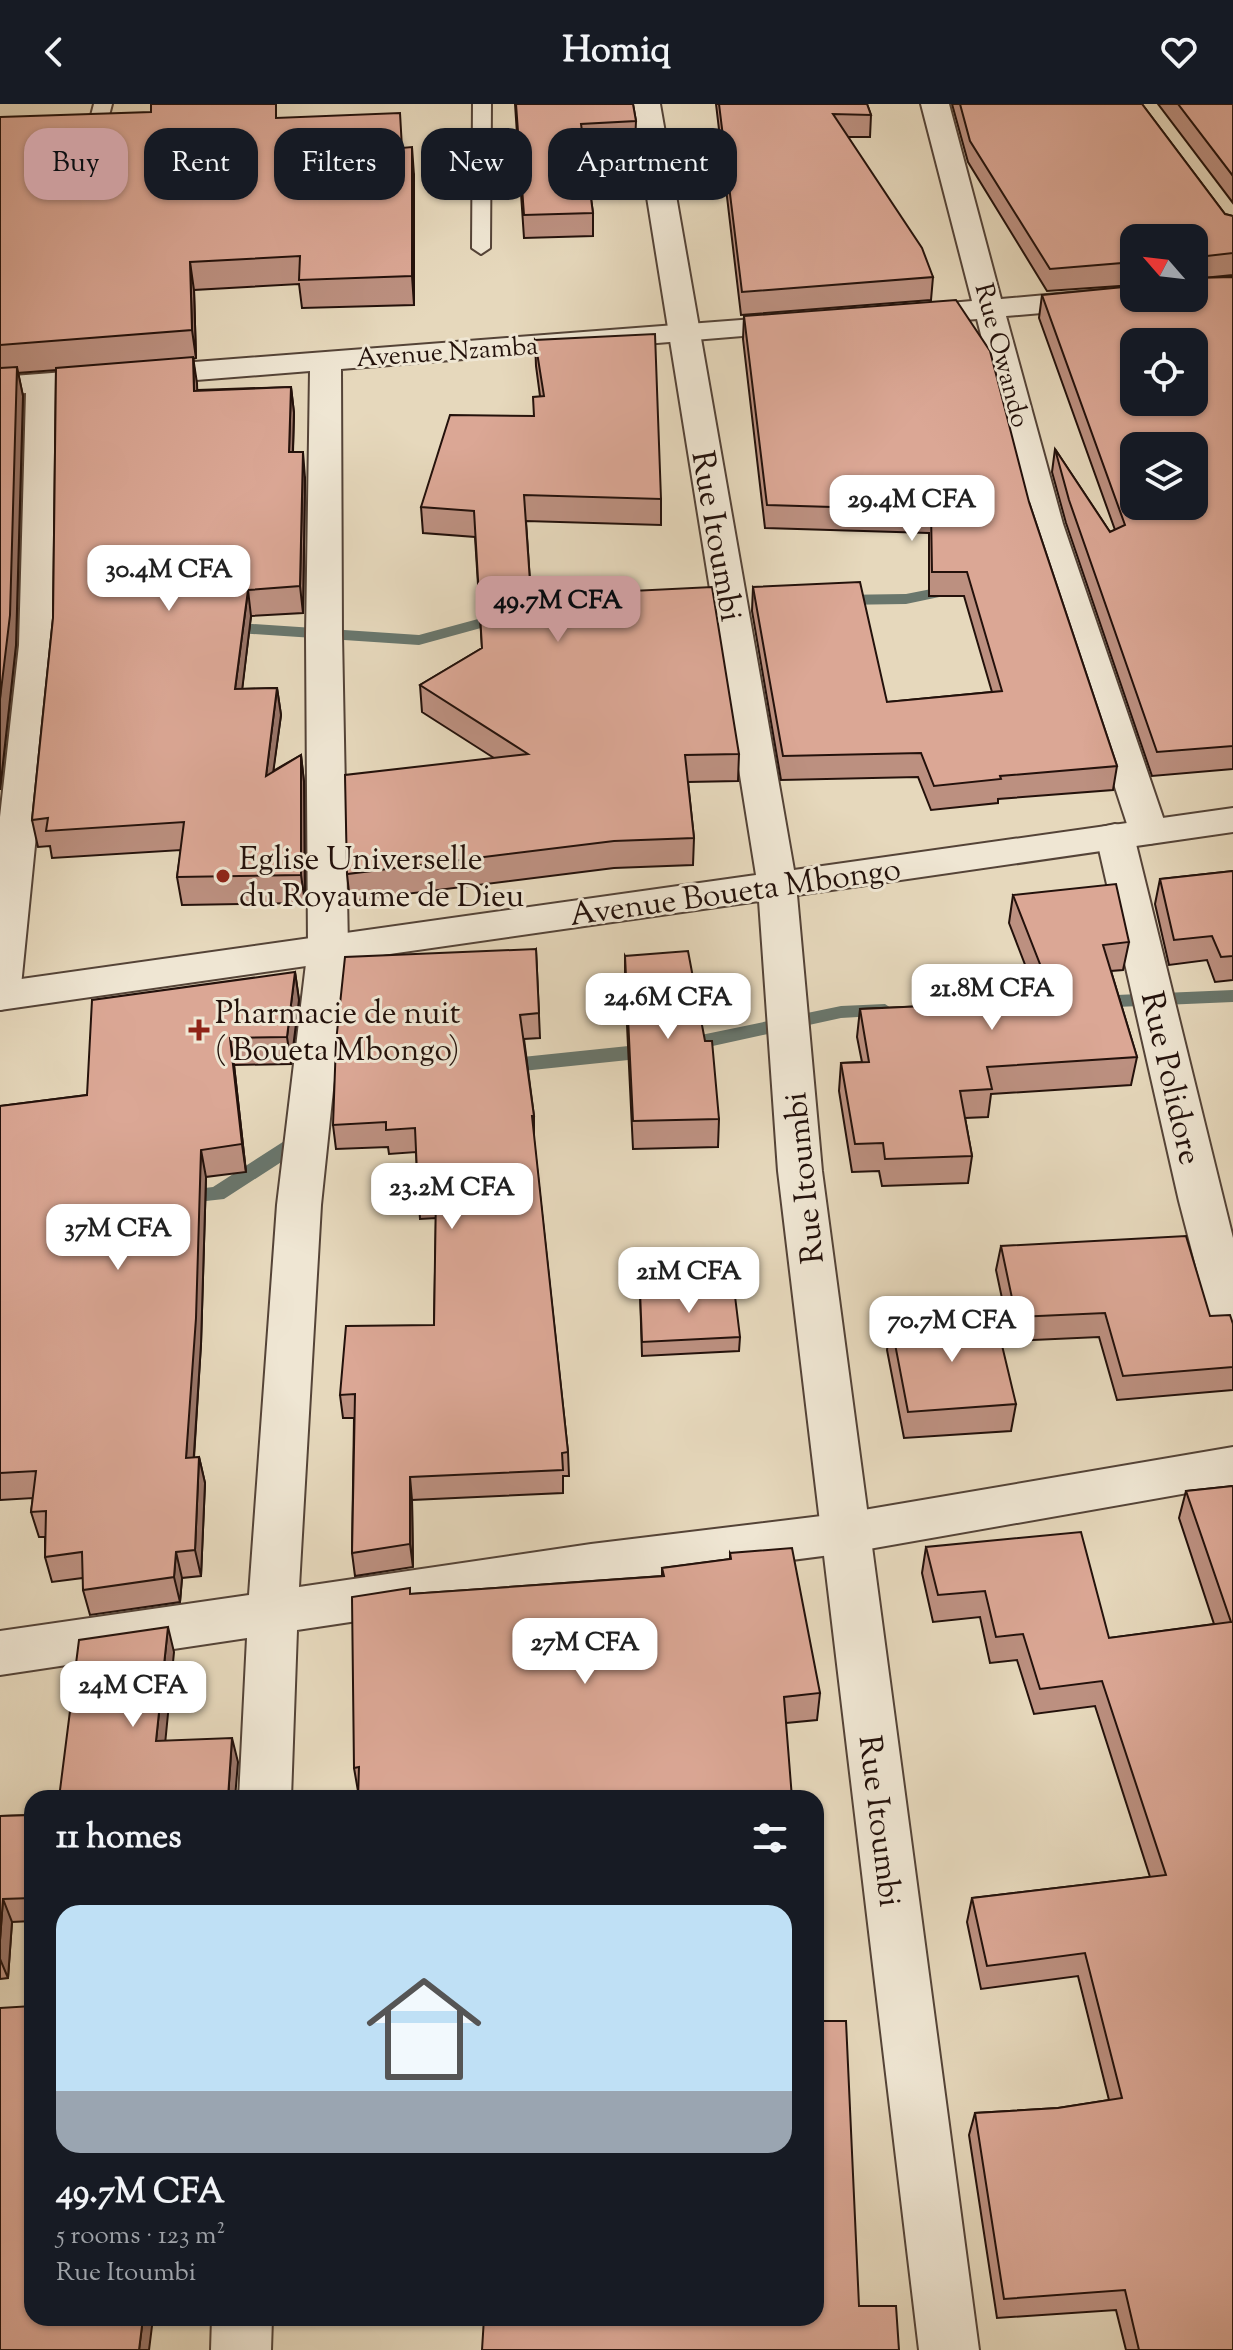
<!DOCTYPE html>
<meta charset="utf-8">
<style>
body{margin:0;font-family:"Sorts Mill Goudy",serif;background:#20242c;color:#f1f3f6;height:100vh;display:flex;flex-direction:column;font-size:30px;white-space:nowrap}
*{box-sizing:border-box;margin:0}
p{font-size:26px;color:#9ea1a6}
.icon{flex:none;width:44px;height:44px;fill:none;stroke:currentColor;stroke-width:2;stroke-linecap:round;stroke-linejoin:round}
.map{position:relative;flex:1;overflow:hidden}
.details{position:absolute;left:24px;top:1686px;width:800px;height:536px;display:flex;flex-direction:column;background:#171b24;border-radius:24px;box-shadow:0 2px 6px #0004}
.details>*{flex:none}
.top-card{position:absolute;left:24px;top:24px;width:800px;height:72px;display:flex;gap:16px}
.needle{width:52px;rotate:298deg}
.tools{position:absolute;left:1120px;top:120px;display:grid;gap:16px}
.tools a{display:grid;place-items:center;width:88px;height:88px;border-radius:16px;background:#171b24;box-shadow:0 2px 6px #0004;font-size:40px}
.price{position:absolute;translate:-50% -68px;padding:0 18px;border-radius:16px;background:#fff;color:#222;font-size:26px;line-height:52px;filter:drop-shadow(0 2px 4px #0008)}
.price::after{content:'';position:absolute;left:50%;top:48px;width:24px;height:18px;margin-left:-12px;background:inherit;clip-path:polygon(0 0,100% 0,50% 100%)}
.price.selected{background:#c59692;color:#111}
ul{padding:0;list-style:none}
li{display:grid;align-content:center;gap:16px;height:424px;padding:0 32px}
li span{display:grid;place-items:center;height:248px;border-radius:24px;color:#555}
li>.icon{margin-inline-start:auto}
span .icon{width:144px;height:144px;fill:#fffc;stroke-width:1}
li b{font-size:34px}
h2{display:flex;justify-content:space-between;align-items:center;height:96px;padding:0 32px;font-size:34px}
.pill{padding:0 28px;border-radius:24px;background:#171b24;box-shadow:0 2px 6px #0004;font-size:28px;line-height:72px}
.pill.selected{background:#c59692;color:#111}
header{display:flex;justify-content:space-between;align-items:center;height:104px;padding:0 32px;background:#171b24;font-size:36px;font-weight:700}
.map>svg:first-child{display:block}
.lines{fill:none;stroke-linecap:round;stroke-linejoin:round}
.stream{fill:#69766c;fill-rule:evenodd}
.service-casing{stroke:#544337;stroke-width:4}
.minor-casing{stroke:#544337;stroke-width:4}
.tertiary-casing{stroke:#544337;stroke-width:4}
.service{fill:#efe6d3;fill-rule:evenodd}
.minor{fill:#efe6d3;fill-rule:evenodd}
.tertiary{fill:#efe6d3;fill-rule:evenodd}
.wall{fill:#bc9080;stroke:#23110b;stroke-width:2}
.shaded-wall{fill:#997568;stroke:#23110b;stroke-width:2}
.building{fill:#dba795;stroke:#23110b;stroke-width:2;fill-rule:evenodd}
.poi-dot{fill:#8f2418;stroke:#efe6d3;stroke-width:3}
.labels{text-anchor:middle;stroke-width:6;stroke-linejoin:round;paint-order:stroke}
.far-street-label{font-size:26px;fill:#23110b;stroke:#efe6d3}
.street-label{font-size:32px;fill:#23110b;stroke:#efe6d3}
.poi-label{font-size:32px;fill:#23110b;stroke:#efe6d3;text-anchor:start}
</style>
<header><svg class="icon" aria-label="back" viewBox="0 0 24 24"><path d="M15 5l-7 7 7 7"/></svg>Homiq<svg class="icon" aria-label="heart" viewBox="0 0 24 24"><path d="M12 20l-8-8c-3-5 5-10 8-4 3-6 11-1 8 4z"/></svg></header>
<div class="map">
<svg width="1233" height="2246" viewBox="0 0 1233 2246">
<rect width="100%" height="100%" fill="#e6d8bc"/>
<filter id="stains"><feTurbulence type="fractalNoise" baseFrequency=".0025" numOctaves="4"/><feColorMatrix values="0 0 0 0 .2 0 0 0 0 .09 0 0 0 0 .02 0 0 0 .5 -.17"/></filter>
<radialGradient id="worn" r=".72"><stop offset=".6" stop-color="#630" stop-opacity="0"/><stop offset="1" stop-color="#630" stop-opacity=".3"/></radialGradient>
<g class="lines">
<path class="stream" d="M957 480 965 485 963 488 906 500 838 501 830 496 838 491 906 490Z
M504 508 512 513 510 516 419 541 224 528 216 523 224 518 419 531Z
M1233 886V898L1093 904 1084 898 1093 892Z
M885 900 894 906 892 911 841 914 667 952 502 969 493 962 502 955 667 938 841 902Z
M355 970 364 977 362 982 348 985 303 1044 224 1095 179 1100 172 1098 169 1093 172 1088 213 1083 289 1034 335 974Z"/>
<g class="service-casing">
<path id="service" d="M94 0H112L106 23 97 28 88 23Z
M473 0H491L490 144 481 150 472 144Z"/>
</g>
<g class="minor-casing">
<path id="minor" d="M921 0H949L1001 195 1134 183V194H1148L1145 198 1134 201 1006 212 1063 420 1168 728 1162 737 1149 740 1135 736 1233 1134V1234L1217 1229 1210 1216 1179 1097 1096 732 1102 723 1115 720 1128 723 1029 420 977 215 905 221 894 218 890 212 894 206 905 203 972 197Z
M805 211 816 214 820 220 816 226 341 265 342 531 348 843 321 1101 299 1483 591 1440 846 1409 1233 1343V1381L846 1449 591 1482 297 1526 291 1694H239L247 1534 0 1571V1527L249 1491 277 1101 308 843 306 531 310 267 58 287 55 541 20 892 14 902 0 906V713L19 541 26 289 0 291V273Z
M212 2214H272L271 2246H211Z"/>
</g>
<g class="tertiary-casing">
<path id="tertiary" d="M632 0H660L794 766 1233 704V728L797 791 822 1067 979 2246H919L778 1067 759 797 0 906V878L756 771Z"/>
</g>
<use href="#service" class="service"/>
<use href="#minor" class="minor"/>
<use href="#tertiary" class="tertiary"/>
</g>
<path class="wall" d="M515 0H633L636 17 635 40 584 42 593 109V132L524 134Z
M716 0H867L871 11 870 33H848L933 173 931 196 741 211Z
M952 0H1142L1225 110 1233 112V171L1203 174 1233 173V665L1152 672 1066 419 1052 368 1055 345 1110 428 1115 426 1039 214 1042 191 1194 194 1134 134V181L1047 187 968 58Z
M1158 0H1233V99Z
M0 13 278 14 402 44 414 71V201L302 204 299 180 194 186 196 254 193 255 197 286 291 283 294 309 293 348 305 374 303 509 251 512 242 585 277 584 281 611 273 667 301 651 304 678 305 799 182 801 177 773 181 746 52 754 50 742 38 743 32 716 53 514 56 266 18 269 23 292 16 541 0 686Z
M744 212 1029 398 1117 662 1113 686 998 695V699L931 706 918 673 781 676 752 507 753 483 887 598 992 588 964 492H929V429L765 424 743 235Z
M535 236 661 395V421L526 417 531 492 739 650 738 677 688 678 694 734 693 761 614 764 350 797 347 770 494 654 422 608 420 581 482 544 475 433 423 429 421 403 534 312 540 292 536 262Z
M1233 767V876L1215 878 1207 856 1169 861 1155 800 1160 775Z
M1013 791 1129 838 1123 866 1111 867 1137 953 1131 981 991 990 988 1013 965 1014 972 1052 968 1079 882 1082 879 1067 852 1068 839 987 841 959 862 958 857 933 860 905 1039 897 1009 819Z
M536 845 540 934 524 935 534 1012V1036L568 1348 569 1372H563V1389L412 1396 413 1463 355 1472 352 1449 354 1314H343L340 1291 434 1221 436 1114 420 1115 416 1048 389 1050 388 1043 336 1045 333 1021Z
M625 852 719 1015 718 1043 633 1045 625 880Z
M295 868 299 896 291 960 234 961 246 1068 206 1073 201 1240 194 1354 199 1353 205 1379 201 1472 182 1474 180 1498 90 1511 83 1486V1474L52 1478 45 1453V1433H39L31 1408 33 1394 0 1396V1002L87 991Z
M1001 1142 1233 1220V1286L1117 1296 1099 1233 1011 1237 996 1166Z
M640 1187 740 1233 739 1247 642 1252Z
M891 1219 1016 1300 1011 1327 904 1334 887 1246Z
M1233 1382V2246H1126L1116 2206 997 2214 969 2031 975 2009 1058 2004 1109 1996 1078 1872 981 1885 967 1818 972 1794 1150 1773 1095 1602 1034 1610 1017 1556 990 1559 980 1513 933 1518 922 1469 926 1443 1109 1534 1214 1520 1179 1414 1186 1387Z
M730 1449 820 1589 817 1616 786 1619 358 1687 354 1664 411 1490 662 1472V1464L730 1455Z
M32 1711V1817L12 1818 8 1874 0 1875V1712Z"/>
<path class="shaded-wall" d="M412 43 414 71V201L412 172Z
M190 158 194 186 196 254 192 226Z
M193 253 197 279 198 313 194 287Z
M17 263 23 292 16 541 0 686V595Z
M291 283 294 309 292 375 289 348Z
M303 348 305 374 303 509 300 482Z
M248 486 251 512 239 612 235 585Z
M277 584 281 611 269 699 266 672Z
M301 651 304 678 305 799 301 771Z
M295 868 299 896 291 960 287 933Z
M230 934 234 961 246 1068 242 1040Z
M201 1046 206 1073 201 1240 192 1380 186 1354Z
M199 1353 205 1379 201 1472 195 1446Z
M410 1373 412 1396 413 1463 410 1440Z
M176 1448 182 1474 180 1498 174 1473Z
M168 1523 174 1548 163 1661 156 1637Z
M232 1634 238 1658 235 1694H228Z
M3 1795 12 1818 8 1874 0 1855V1836Z
M143 2214H153L149 2246H139Z"/>
<path class="building" d="M151 0H276V14L400 9 402 44 412 43V172L299 176 300 152 190 158 192 226 0 241V13L151 8Z
M516 0H633L636 17 581 20 593 109 524 111Z
M719 0H867L871 11 833 10 922 144 933 173 742 188Z
M960 0H1142L1225 110 1233 112V149L1198 153 1194 169V134H1134V158L1050 165 970 37Z
M1178 0H1233V72Z
M1233 173V642L1157 648 1069 396 1055 345 1110 428 1125 421 1042 191 1134 182V194H1194V174ZM1134 238H1194V298H1134ZM1134 342H1194V402H1134Z
M956 196 990 247 1029 398 1117 662 1000 672 1001 675 934 682 921 649 783 652 753 483 860 478 887 598 1002 587 967 468H932L931 406 767 401 744 212Z
M655 230 661 395 524 391 531 492 712 483 739 650 685 651 694 734 614 737 347 770 345 671 528 650 420 581 482 544 474 407 421 403 450 311 534 312 533 293 544 292 535 236Z
M193 253 194 287 291 283 289 348H303L300 482 248 486 235 585 277 584 266 672 301 651V771L177 773 184 718 46 727 48 714 32 716 53 514 56 264Z
M17 263 10 511 0 595V264Z
M1233 767V852L1221 853 1212 832 1174 836 1160 775Z
M1116 780 1129 838 1103 841 1137 953 987 963 992 985 960 987 972 1052 885 1055 883 1039 855 1040 841 959 869 958 860 905 1054 896 1013 791Z
M536 845 539 909 520 911 534 1012H532L568 1348 562 1349 563 1366 410 1373V1440L352 1449 355 1290 340 1291 346 1222 434 1221 436 1089 418 1091 415 1024 386 1026V1018L333 1021 336 938 345 853Z
M688 847 705 937H712L719 1015 633 1017 625 852Z
M295 868 287 933 230 934 242 1040 201 1046 196 1214 186 1354 199 1353 195 1446 176 1448 174 1473 83 1486 82 1448 45 1453 46 1407 31 1408 36 1367 0 1369V1002L87 991 92 896Z
M1186 1132 1210 1212 1230 1211 1233 1220V1263L1123 1272 1105 1209 1016 1213 1001 1142Z
M734 1184 740 1233 642 1238 640 1187Z
M995 1212 1016 1300 908 1308 891 1219Z
M1233 1382V2246H1139L1125 2186 1004 2195 975 2009 1058 2004 1122 1994 1085 1849 987 1862 972 1794 1166 1771 1102 1577 1040 1585 1023 1530 996 1533 985 1487 938 1491 926 1443 1081 1428 1109 1534 1231 1518 1186 1387Z
M792 1444 820 1589 784 1593 792 1694H358L359 1663 354 1664 352 1493 410 1484V1490L664 1472 662 1464 731 1455 730 1449Z
M168 1523 156 1637 232 1634 228 1694H59L79 1536Z
M32 1711V1794L3 1795 0 1836V1712Z
M816 1851 822 1917H846L859 2202H896L899 2246H482L484 2214H816Z
M32 1902V2214H143L139 2246H0V1904Z"/>
<g class="poi-dot">
<circle cx="223" cy="772" r="8"/>
<path d="M195 914h8v8h8v8h-8v8h-8v-8h-8v-8h8z"/>
</g>
<g class="labels">
<g class="far-street-label">
<text transform="translate(447 247) rotate(-4)" y="9">Avenue Nzamba</text>
<text transform="translate(1003 251) rotate(75)" y="9">Rue Owando</text>
</g>
<g class="street-label">
<text transform="translate(718 432) rotate(80)" y="11">Rue Itoumbi</text>
<text transform="translate(735 787) rotate(-8)" y="11">Avenue Boueta Mbongo</text>
<text transform="translate(1172 974) rotate(77)" y="11">Rue Polidore</text>
<text transform="translate(803 1074) rotate(-96)" y="11">Rue Itoumbi</text>
<text transform="translate(881 1717) rotate(83)" y="11">Rue Itoumbi</text>
</g>
<g class="poi-label">
<text x="239" y="765">Eglise Universelle<tspan x="239" dy="37">du Royaume de Dieu</tspan></text>
<text x="215" y="919">Pharmacie de nuit<tspan x="215" dy="37">( Boueta Mbongo)</tspan></text>
</g>
</g>
<rect width="100%" height="100%" filter="url(#stains)"/>
<rect width="100%" height="100%" fill="url(#worn)"/>
</svg>
<div class="tools">
<a><svg class="needle" viewBox="-14 -14 28 28"><path d="M0-13l5 13h-10z" fill="#e53935"/><path d="M0 13l5-13h-10z" fill="#9ea1a6"/></svg></a>
<a><svg class="icon" aria-label="locate" viewBox="0 0 24 24"><circle cx="12" cy="12" r="6"/><path d="M12 2v4M12 18v4M2 12h4M18 12h4"/></svg></a>
<a><svg class="icon" aria-label="layers" viewBox="0 0 24 24"><path d="M12 4l9 5-9 5-9-5zM3 14l9 5 9-5"/></svg></a>
</div>
<b class="price" style="left:912px;top:439px">29.4M CFA</b>
<b class="price" style="left:169px;top:509px">30.4M CFA</b>
<b class="price selected" style="left:558px;top:540px">49.7M CFA</b>
<b class="price" style="left:992px;top:928px">21.8M CFA</b>
<b class="price" style="left:668px;top:937px">24.6M CFA</b>
<b class="price" style="left:452px;top:1127px">23.2M CFA</b>
<b class="price" style="left:118px;top:1168px">37M CFA</b>
<b class="price" style="left:689px;top:1211px">21M CFA</b>
<b class="price" style="left:952px;top:1260px">70.7M CFA</b>
<b class="price" style="left:585px;top:1582px">27M CFA</b>
<b class="price" style="left:133px;top:1625px">24M CFA</b>
<div class="top-card">
<a class="pill selected">Buy</a>
<a class="pill">Rent</a>
<a class="pill">Filters</a>
<a class="pill">New</a>
<a class="pill">Apartment</a>
</div>
<section class="details">
<h2>11 homes<svg class="icon" aria-label="filters" viewBox="0 0 24 24"><path d="M4 7h16M4 17h16"/><circle cx="9" cy="7" r="2"/><circle cx="15" cy="17" r="2"/></svg></h2>
<ul>
<li><span style="background:linear-gradient(#bfe0f5 75%,#9aa5b1 0)"><svg class="icon" aria-label="home" viewBox="0 0 24 24"><path d="M3 11l9-7 9 7M6 9v11h12V9"/></svg></span><div><b>49.7M CFA</b><p>5 rooms · 123 m²</p><p>Rue Itoumbi</p></div></li>
</ul>
</section>
</div>
